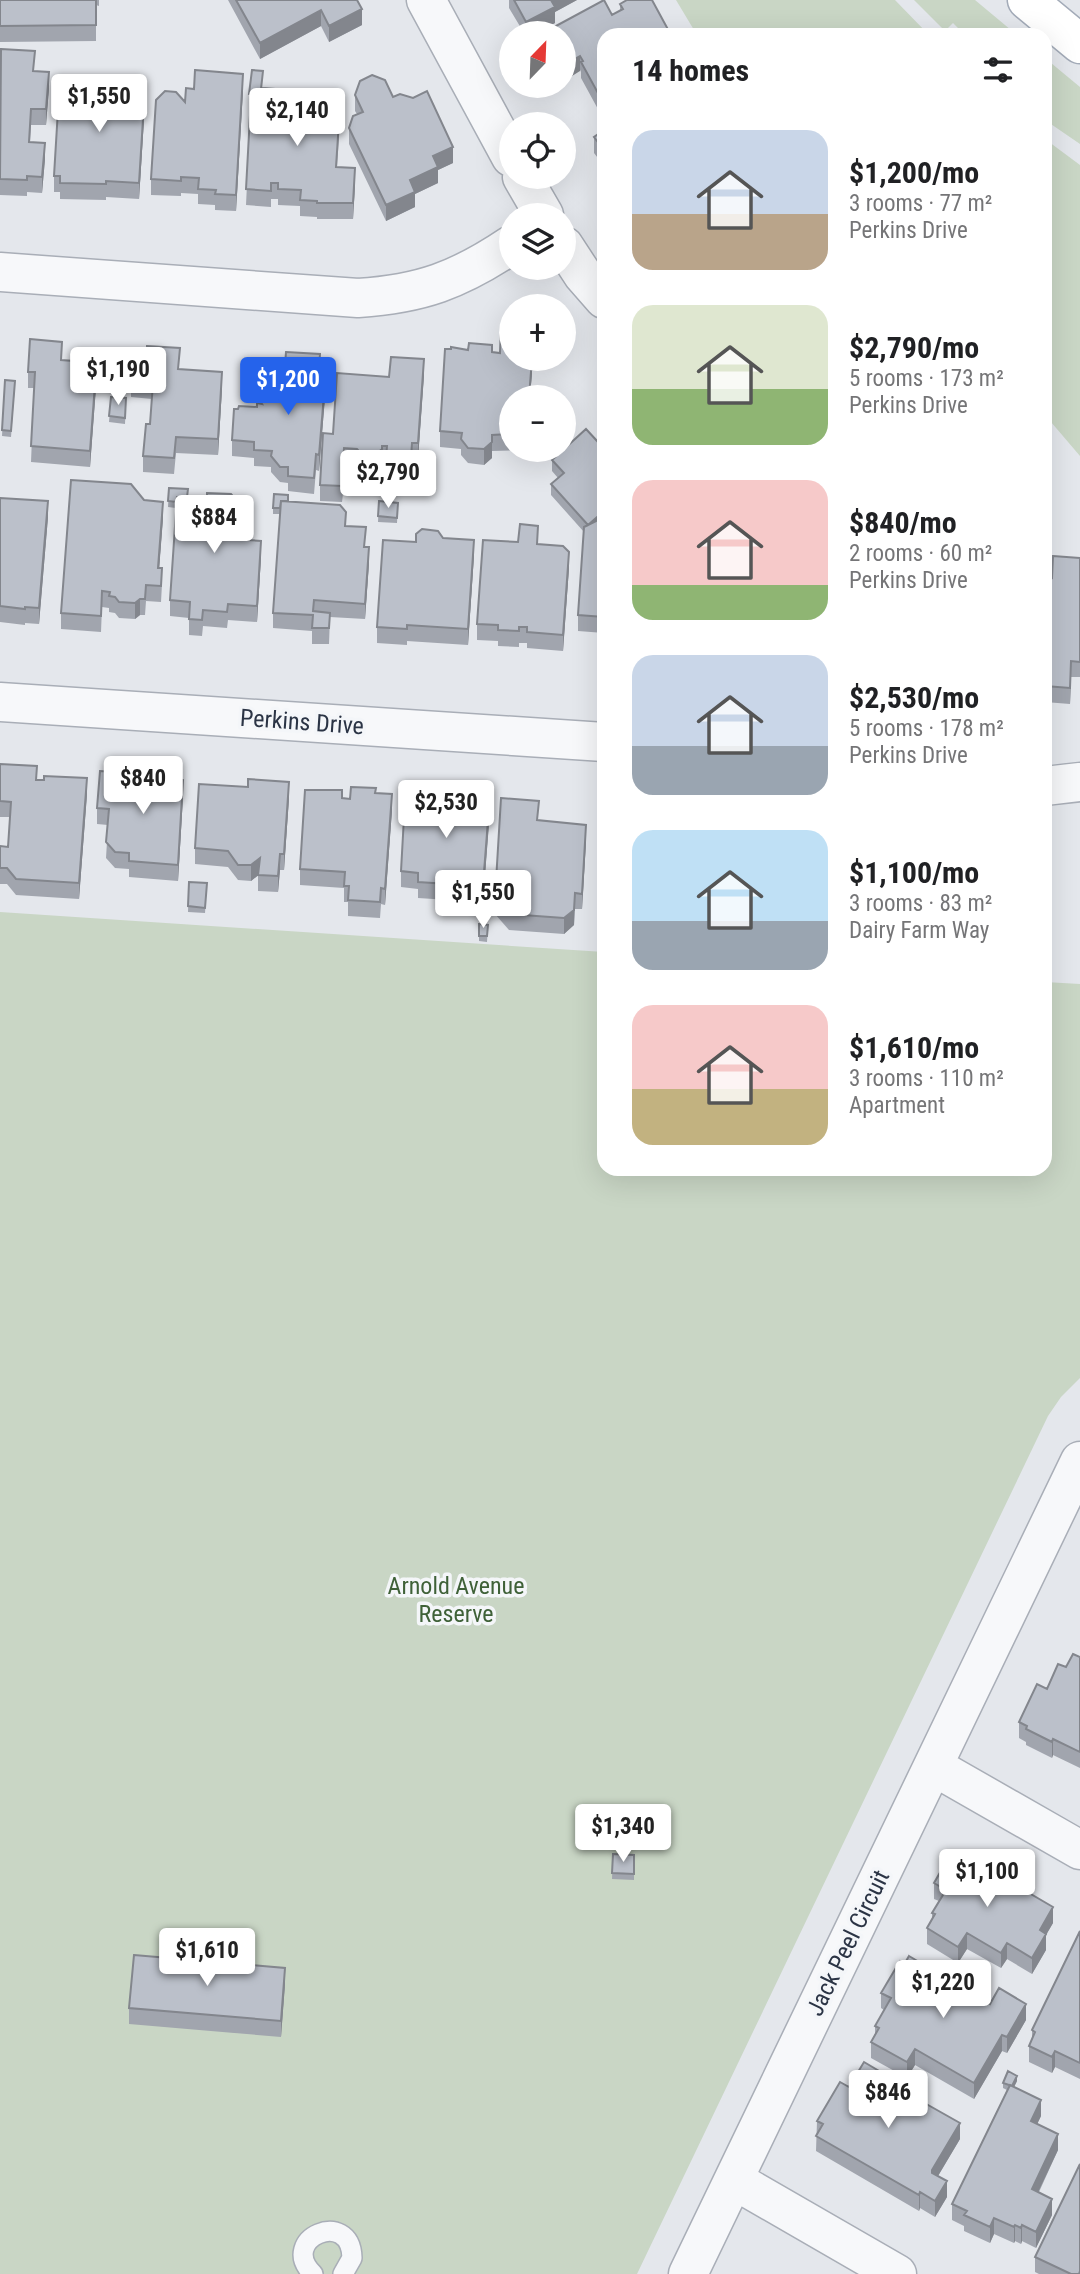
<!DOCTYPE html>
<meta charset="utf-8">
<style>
body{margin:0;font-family:"Roboto Condensed",sans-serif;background:#f6f6f6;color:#202124;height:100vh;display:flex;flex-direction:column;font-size:26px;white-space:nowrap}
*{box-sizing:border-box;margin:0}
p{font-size:23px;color:#757577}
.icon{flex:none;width:38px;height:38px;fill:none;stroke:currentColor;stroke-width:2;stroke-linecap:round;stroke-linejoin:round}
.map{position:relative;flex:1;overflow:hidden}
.panel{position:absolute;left:597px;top:28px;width:455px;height:1148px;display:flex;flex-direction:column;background:#fff;border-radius:21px;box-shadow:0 7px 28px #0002}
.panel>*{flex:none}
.needle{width:46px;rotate:23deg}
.fabs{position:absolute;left:499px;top:21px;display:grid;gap:14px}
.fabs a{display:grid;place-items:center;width:77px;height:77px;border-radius:50%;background:#fff;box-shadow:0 7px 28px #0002;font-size:35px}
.price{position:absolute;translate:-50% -60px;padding:0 16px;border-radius:7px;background:#fff;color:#222;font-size:23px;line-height:46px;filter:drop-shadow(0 2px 4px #0008)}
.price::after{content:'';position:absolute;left:50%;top:42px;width:21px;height:16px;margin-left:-10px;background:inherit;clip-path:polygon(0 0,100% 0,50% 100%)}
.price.active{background:#2563eb;color:#fff}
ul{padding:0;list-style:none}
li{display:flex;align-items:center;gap:21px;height:175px;padding:0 35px}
li span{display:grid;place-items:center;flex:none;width:196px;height:140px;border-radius:21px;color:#555}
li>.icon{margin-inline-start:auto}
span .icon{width:84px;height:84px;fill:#fffc;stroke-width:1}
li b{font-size:30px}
h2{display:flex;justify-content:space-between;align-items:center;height:84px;padding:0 35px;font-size:30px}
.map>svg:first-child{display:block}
.green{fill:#c9d6c5}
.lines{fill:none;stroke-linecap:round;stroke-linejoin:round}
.service-casing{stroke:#a9aeb7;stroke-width:22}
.minor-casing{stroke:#a9aeb7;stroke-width:41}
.primary-casing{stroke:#a3abb8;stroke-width:41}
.service{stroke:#f7f8fa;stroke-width:19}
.minor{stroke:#f7f8fa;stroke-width:38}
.primary{stroke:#fff;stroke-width:38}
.wall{fill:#a1a5ae}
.shaded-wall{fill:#83868d}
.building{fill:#bbc0ca;stroke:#83868d;stroke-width:2}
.labels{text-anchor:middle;stroke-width:7;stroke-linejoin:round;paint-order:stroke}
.street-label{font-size:24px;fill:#2b3445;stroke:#f4f6f9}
.park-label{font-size:24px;fill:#3f6138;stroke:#f4f6f9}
</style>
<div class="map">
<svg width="1080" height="2274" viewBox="0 0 1080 2274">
<rect width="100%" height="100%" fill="#e4e7ec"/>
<path class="green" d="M676 0H895L929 35H697Z
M914 0H975L1017 35H965L953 23 945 31Z
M1045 58 1080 87V144L1045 120Z
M1045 139 1080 165V456L1045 415Z
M0 912 604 952V1169H1045V982L1080 984V1378L1061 1397 1048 1416 637 2274H0Z"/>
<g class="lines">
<g class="service-casing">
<path id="service" d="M313 2274C277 2239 351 2207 352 2258L343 2274"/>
</g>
<g class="minor-casing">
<path id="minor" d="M426 0 511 157
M522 177 544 215
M564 246 583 275 604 299
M0 272 358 298C421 294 459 280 511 245
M0 702 604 742
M1045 786 1080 782
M933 1766 1080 1850
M734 2180 897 2274
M688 2274 1080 1461"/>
</g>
<g class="primary-casing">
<path id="primary" d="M1027 0 1080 44"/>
</g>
<use href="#service" class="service"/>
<use href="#minor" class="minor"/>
<use href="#primary" class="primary"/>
</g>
<path class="wall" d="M0 0H99V6L96 5V41L0 42Z
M228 0H357L362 25 329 42 321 26 260 59Z
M509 0H577L555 12V23L535 33H524L509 8Z
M652 0 604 35V109L599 111 581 78V72L564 33 612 15 620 11V4Z
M0 61 35 72 49 88 46 125H31L30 142 45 159 42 193 27 192V196L0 195Z
M262 88 285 108 331 121 339 137 337 167 355 184 353 219H317V217L300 216V206L278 205V199H271V207L246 205 251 100H249V94Z
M243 89 236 211 215 210V205L198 204V194L181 193V196L151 195V179L185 102Z
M86 91 145 103 139 199 106 197V200L60 199V192H54V176Z
M355 95 393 97 453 163 438 170V183L415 194V207L386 221 349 144V128L357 114 355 111Z
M604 130V166L594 153V137Z
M468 350 492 352 511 359H533L530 397H511V450H526L492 451V458L484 465 468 463 461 455V449L440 447V431Z
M62 361 74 367 91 371 96 387 90 467 31 462 34 388H28V372Z
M179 369 222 388 218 455 176 453 174 474 143 472V456L150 424 152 399 131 397V381Z
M320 370 319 381 325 397 319 471 316 470 314 494 288 491V483L280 482 271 472V467L254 466V458L232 456V440L238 409 257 407 258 398 279 391 284 379Z
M424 375 418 459H412L410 488 385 487V462H382V465L374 472H363L357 465 344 464 342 502 320 501V485L333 434 389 377Z
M5 380 15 386 11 437 2 436Z
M111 397 126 398 125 424 109 422Z
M604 437V633L578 631V615L584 532 551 495V484L558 478 552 471V460L598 442Z
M169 488 250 531 249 540 261 557 257 622 228 620 227 628 203 626 202 636 189 635V618L170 616V600L176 508 168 507Z
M0 498 48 517 39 624 25 623V625L0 622Z
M144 500 163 518 159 568 162 584 161 602 146 601 145 615H140L135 619 119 618 115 613 109 612V608L102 607 101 632 61 629V613Z
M288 501 346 526 365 547 369 563 365 619 330 617 329 644H312V631L273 628V613L280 514H273V508Z
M379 501 398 503 397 523 378 522Z
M443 538 474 555 468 645 407 641V645L377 643V627L416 542Z
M538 544 569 568 563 651 527 648V643H519V647L498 646V641L477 640V624Z
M1080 558V677H1071L1070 704 1045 702V577L1052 578Z
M0 764 37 780 87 794 79 899 16 895 7 884H0V846L8 847 10 817H0Z
M138 791 183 796 178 881 129 877V869L115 868 106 858 108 825 97 824V808Z
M376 793 392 810 385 905 381 904 380 918 348 916V902H344V888L300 885V869L342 798 350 799Z
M289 798 284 870H280L278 892 258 891V875L251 881 238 880 228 867 195 864V848Z
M490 810 484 888H479V893L464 892V901L418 898V889L401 887V871L436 820 453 821Z
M604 815V863H601Z
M538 820 586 841 582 909H575L574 925 564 934 509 930 495 914V898Z
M189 882 207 883 205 913 188 912Z
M479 924 488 925 487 942 479 941Z
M1080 1657V1768L1053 1755 1052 1758 1026 1745V1742L1019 1738V1722L1066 1667Z
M613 1854 634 1855V1880L612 1879Z
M934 1883 1053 1923 1046 1935V1950L1032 1974 1007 1959 1001 1968 967 1949 958 1963 927 1944V1928L932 1920V1913L939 1901 934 1899Z
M1080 1931V2079L1055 2067 1052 2073 1029 2062V2046L1032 2039V2030Z
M285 1984 281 2037 129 2024V2008Z
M881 1993 990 2004 1026 2020 1007 2053 1002 2051 974 2099 915 2065 907 2078 871 2058V2042L875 2034V2026L884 2010 881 2008Z
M1017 2081 1014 2087 1041 2116 1037 2124 1058 2150 1039 2192 1052 2215 1036 2248 1022 2241 1021 2244 1015 2241 1014 2243 994 2234 990 2243 964 2231V2226L952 2220V2204L1007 2090 1003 2088V2083Z
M849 2087 901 2090 960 2139 938 2176 947 2197 935 2217 920 2208 919 2211 816 2151 817 2121Z
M1035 2257 1080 2274H1039L1035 2272Z"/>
<path class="shaded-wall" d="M550 0H577L555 12V23L535 33H526V22Z
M362 9V25L329 42V26Z
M321 10V26L260 59V43Z
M580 56V71L564 81V65Z
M49 72V88L46 125V109Z
M243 74V89L236 211V195Z
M145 87V103L139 199V183Z
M604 93V109L599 111V95Z
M45 143V159L42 193V177Z
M453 147V163L438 170V183L415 194V207L386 221V205L433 156Z
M355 168V184L353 219V203Z
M424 359V375L418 459V443Z
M532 359H533L530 397H529Z
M96 371V387L90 467V451Z
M222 372V388L218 455V439Z
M325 382V397L319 471V455Z
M492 435V458L484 465V449Z
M412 443V459L410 488V473Z
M382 446V465L374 472V456Z
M344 448V464L342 502V486Z
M48 501V517L39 624V608Z
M163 502V518L158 584V568Z
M604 511V522L588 525Z
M474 540V555L468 645V629Z
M261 541V557L257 622V606Z
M369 547V563L365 619V604Z
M569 552V568L563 651V635Z
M140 599V615L135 619V603Z
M1071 661V677L1070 704V688Z
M87 778V794L79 899V883Z
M183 780V796L178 881V865Z
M289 782V798L284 870V854Z
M392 794V810L385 905V889Z
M490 794V810L484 888V872Z
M586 825V841L582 909V894Z
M280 854V870L278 892V876Z
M260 858V874L251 881V865Z
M575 893 574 925 564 934V918Z
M1053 1739V1755L1052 1758V1742Z
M1053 1907V1923L1046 1935V1950L1032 1974V1958L1040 1930Z
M967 1933V1949L958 1963V1947Z
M1007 1943V1959L1001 1968V1953Z
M285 1968V1984L281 2037V2021Z
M1026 2004V2020L1007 2053V2037Z
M1002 2035V2051L974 2099V2083Z
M915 2049V2065L907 2078V2062Z
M1055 2051V2067L1052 2073V2057Z
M1017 2076V2081L1011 2093V2087Z
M1041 2100V2116L1031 2137V2121Z
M960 2123V2139L932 2186V2170Z
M1058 2134V2150L1032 2205V2189Z
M947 2181V2197L935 2217V2201Z
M920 2192V2208L919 2211V2195Z
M1052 2199V2215L1036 2248V2232Z
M994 2218V2234L990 2243V2227Z
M1015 2225V2241L1014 2243V2227Z
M1022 2225V2241L1021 2244V2228Z"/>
<path class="building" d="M0 0H96V25L0 26Z
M236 0H357L362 9 329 26 321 10 260 43Z
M514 0H551L555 7 526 22Z
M604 0 612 15 623 9 620 4 627 0H652L671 35H604V93L599 95 581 62 583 61 580 56 564 65V33H543Z
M1 49 35 51 33 71 49 72 46 109H31L29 142 45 143 42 177 27 176V180L0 179Z
M195 70 243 74 236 195 215 194 216 190 198 189 199 178 181 177V181L151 179 156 100 165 91 176 92 185 102 186 88 194 89Z
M252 70 263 71 261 89 254 95 249 94Z
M372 75 385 80 393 97 400 94 413 98 427 91 453 147 433 156 438 167 410 180 415 192 386 205 349 128 353 116 363 112 355 95 360 81Z
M86 83 145 87 139 183 106 181V184L60 183V176H54L59 93 68 85 81 86 86 91Z
M262 88 275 89 285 99V108L298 109 299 100 310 91H322L331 102 330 121H339L336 167 355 168 353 203H317V201L300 200 301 190 278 189V183H271V191L246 189 251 97Z
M604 130V150L594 137Z
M501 325 511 326V359H532L529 397H511V434L492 435V442L484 449 468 448 461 439 462 433 440 431 445 349H451V347L468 350 469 343 492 345V352L500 353Z
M30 339 62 342 61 360 74 361V367L91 368 90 371H96L90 451 31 446 35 372H28Z
M147 346 180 348 178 369 222 372 218 439 176 437 174 458 143 456 146 424H150L153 383 131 381 133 349H147Z
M286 352 320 354 318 381 325 382 319 455 316 454 314 478 288 476V467H280L271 456 272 451 254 450V442L232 440 234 409H238L239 406 257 407V403L262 404 258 398 274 385 279 391 280 378 284 379Z
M391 357 424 359 418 443H412L410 473 385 471 387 446H382V449L374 456H363L357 449 344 448 342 486 320 485 323 433 333 434 337 373 389 377Z
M5 380 15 381 11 431 2 430Z
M111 397 126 398 125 418 109 416Z
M586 429 598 442 604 437V511L588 525 551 484 564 473 552 460Z
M71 480 131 484 144 500 163 502 158 568H162L161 586 146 585 145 599H140L135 603 119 602 115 597 109 596 110 592 102 591 101 616 61 613Z
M169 488 188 489 187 497H177L176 502 168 501Z
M207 493 231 494 250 516 248 540 261 541 257 606 228 604 227 612 203 610 202 620 189 619 190 602 170 600 177 497 207 498Z
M274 494 288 495V501H281L280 508H273Z
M0 498 48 501 39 608 25 607V609L0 606Z
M281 501 340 505 346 512 345 526 366 527 364 547H369L365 604 314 600 313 611 330 613 329 628H312L313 615 273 613Z
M379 501 398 503 397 518 378 516Z
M604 517V617L578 615 584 527Z
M520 524 538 526 537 544 563 546 569 552 563 635 527 632V627H519V631L498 630V625L477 624 483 540 518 542Z
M422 529 438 531 443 538 474 540 468 629 407 625V629L377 627 383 540 416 542V534Z
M1053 556 1080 558V662L1071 661 1070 688 1045 686V577L1052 578Z
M0 764 37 766 36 780H44V776L87 778 79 883 16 879 7 868H0V846L8 847 11 802 0 801Z
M100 771 138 774 137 791 147 792 148 774 183 780 178 865 129 861V853L115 852 106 842 109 809 97 808Z
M248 779 289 782 284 854H280L278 876 258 875 260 858 251 865H238L228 851 195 848 199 784 248 787Z
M351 787 376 788 375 793 392 794 385 889 381 888 380 902 348 900 349 886H344L345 872 300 869 305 790H342V798L350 799Z
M455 792 490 794 484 872H479V877L464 876V885L418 882V873L401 871 405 799 436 801 434 820 453 821Z
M501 798 539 801 537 820 586 825 582 894 575 893 574 910 564 918 509 914 495 898Z
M603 815H604V847H601Z
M189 882 207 883 205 908 188 906Z
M479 924 488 925 487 936H479Z
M1073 1654 1080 1657V1752L1053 1739 1052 1742 1026 1729 1027 1726 1019 1722 1037 1684 1047 1689 1058 1664 1066 1667Z
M959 1852 1053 1907 1040 1930 1046 1934 1032 1958 1007 1943 1001 1953 967 1933 958 1947 927 1928 935 1914 932 1913 946 1890 934 1883 945 1864 950 1867Z
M613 1854 634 1855V1874L612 1873Z
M1080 1931V2063L1055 2051 1052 2057 1029 2046 1035 2032 1032 2030Z
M134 1955 285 1968 281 2021 129 2008Z
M909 1956 990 2004 999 1988 1026 2004 1007 2037 1002 2035 974 2083 915 2049 907 2062 871 2042 879 2028 875 2026 891 1998 881 1993 900 1961 905 1963Z
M864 2062 901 2084 898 2088 960 2123 932 2170V2173L947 2181 935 2201 920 2192 919 2195 816 2136 823 2124 817 2121 840 2082 849 2087Z
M1008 2071 1017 2076 1012 2086 1003 2083Z
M1010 2085 1041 2100 1031 2121 1058 2134 1032 2189 1052 2199 1036 2232 1022 2225 1021 2228 1015 2225 1014 2227 994 2218 990 2227 964 2215 967 2211 952 2204Z
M1080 2164V2271L1079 2274H1071L1035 2257Z"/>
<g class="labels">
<g class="street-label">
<text transform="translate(302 722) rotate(4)" y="8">Perkins Drive</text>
<text transform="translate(848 1943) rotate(-64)" y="8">Jack Peel Circuit</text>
</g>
<g class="park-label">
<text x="456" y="1594">Arnold Avenue<tspan x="456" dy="28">Reserve</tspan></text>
</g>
</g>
</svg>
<div class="fabs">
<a><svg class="needle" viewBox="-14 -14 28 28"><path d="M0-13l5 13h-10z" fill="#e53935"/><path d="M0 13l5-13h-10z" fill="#757577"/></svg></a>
<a><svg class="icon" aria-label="locate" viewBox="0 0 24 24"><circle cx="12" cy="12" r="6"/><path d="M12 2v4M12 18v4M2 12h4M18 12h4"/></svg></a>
<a><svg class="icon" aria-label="layers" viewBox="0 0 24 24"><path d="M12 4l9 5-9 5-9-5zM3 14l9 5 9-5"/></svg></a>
<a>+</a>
<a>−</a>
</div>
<b class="price" style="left:99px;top:134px">$1,550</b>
<b class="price" style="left:297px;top:148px">$2,140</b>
<b class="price" style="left:118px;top:407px">$1,190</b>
<b class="price active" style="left:288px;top:417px">$1,200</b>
<b class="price" style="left:388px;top:510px">$2,790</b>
<b class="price" style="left:214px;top:555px">$884</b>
<b class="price" style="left:143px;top:816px">$840</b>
<b class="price" style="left:446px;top:840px">$2,530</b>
<b class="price" style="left:483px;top:930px">$1,550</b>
<b class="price" style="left:623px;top:1864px">$1,340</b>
<b class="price" style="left:987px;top:1909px">$1,100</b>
<b class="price" style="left:207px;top:1988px">$1,610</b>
<b class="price" style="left:943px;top:2020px">$1,220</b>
<b class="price" style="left:888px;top:2130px">$846</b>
<section class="panel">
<h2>14 homes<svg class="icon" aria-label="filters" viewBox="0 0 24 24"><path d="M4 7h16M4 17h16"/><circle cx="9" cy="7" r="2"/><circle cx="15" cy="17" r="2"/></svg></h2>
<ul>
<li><span style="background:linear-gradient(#c9d6e8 60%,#b9a48a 0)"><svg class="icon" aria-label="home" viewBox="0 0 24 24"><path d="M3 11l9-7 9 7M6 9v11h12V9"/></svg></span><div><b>$1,200/mo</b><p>3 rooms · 77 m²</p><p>Perkins Drive</p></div></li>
<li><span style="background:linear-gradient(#dfe7d0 60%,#8fb573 0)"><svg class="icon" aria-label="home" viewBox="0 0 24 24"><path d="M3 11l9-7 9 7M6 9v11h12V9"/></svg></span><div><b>$2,790/mo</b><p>5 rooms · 173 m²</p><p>Perkins Drive</p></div></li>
<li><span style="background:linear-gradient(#f6c9c9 75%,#8fb573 0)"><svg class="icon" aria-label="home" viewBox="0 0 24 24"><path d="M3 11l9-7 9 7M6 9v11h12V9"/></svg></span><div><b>$840/mo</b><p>2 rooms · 60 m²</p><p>Perkins Drive</p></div></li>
<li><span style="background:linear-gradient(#c9d6e8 65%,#9aa5b1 0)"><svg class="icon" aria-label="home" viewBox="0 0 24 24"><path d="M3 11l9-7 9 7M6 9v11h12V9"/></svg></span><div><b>$2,530/mo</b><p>5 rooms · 178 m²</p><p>Perkins Drive</p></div></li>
<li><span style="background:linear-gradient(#bfe0f5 65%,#9aa5b1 0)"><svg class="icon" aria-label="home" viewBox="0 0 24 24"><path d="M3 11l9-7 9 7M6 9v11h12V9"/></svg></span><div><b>$1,100/mo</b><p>3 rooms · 83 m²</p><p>Dairy Farm Way</p></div></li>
<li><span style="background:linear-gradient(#f6c9c9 60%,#c2b280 0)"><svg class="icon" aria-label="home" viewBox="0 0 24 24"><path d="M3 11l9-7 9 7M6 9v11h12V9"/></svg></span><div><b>$1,610/mo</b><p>3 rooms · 110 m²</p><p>Apartment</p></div></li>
</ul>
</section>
</div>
